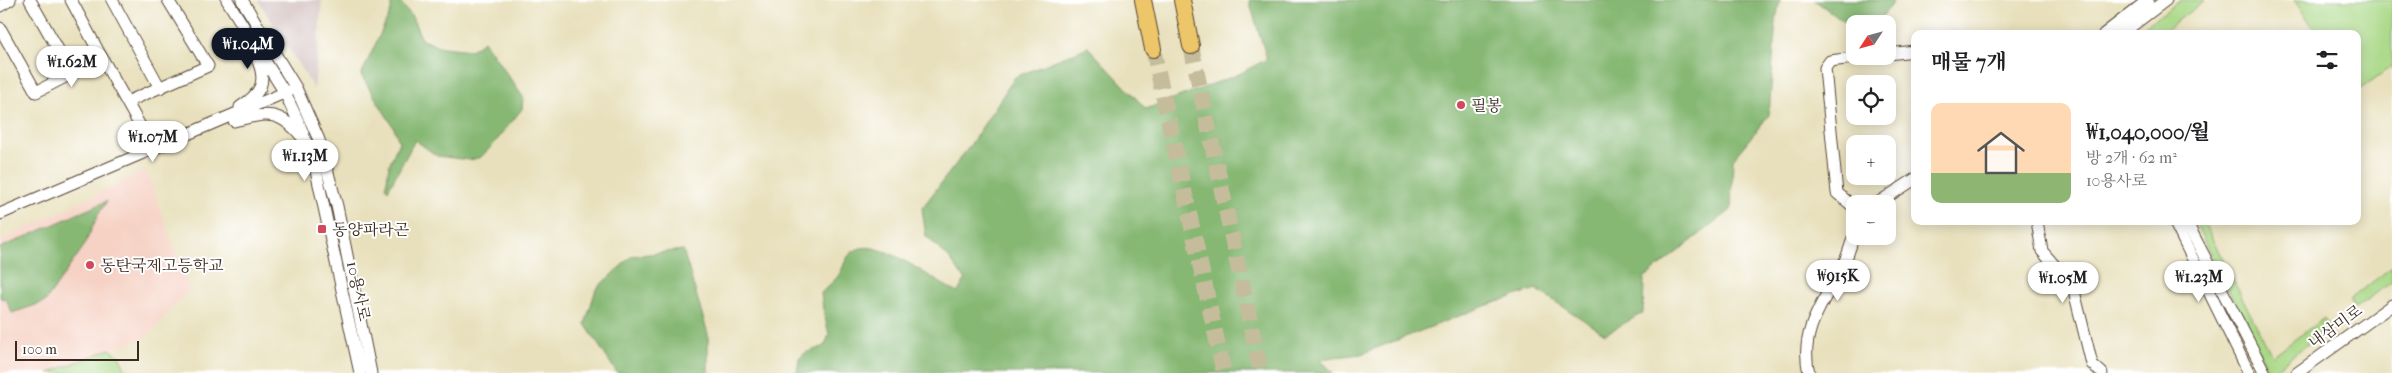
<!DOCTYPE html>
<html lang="ko">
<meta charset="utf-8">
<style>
body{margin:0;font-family:"IM FELL French Canon","Noto Serif KR",serif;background:#f2f2f2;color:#202124;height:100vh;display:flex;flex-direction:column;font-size:19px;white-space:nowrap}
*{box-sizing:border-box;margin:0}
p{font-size:16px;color:#757577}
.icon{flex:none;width:28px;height:28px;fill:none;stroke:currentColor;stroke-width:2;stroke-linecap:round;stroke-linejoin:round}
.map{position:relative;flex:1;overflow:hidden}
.side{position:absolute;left:1911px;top:30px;width:450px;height:195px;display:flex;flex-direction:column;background:#fff;border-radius:10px;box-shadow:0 2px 12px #0003}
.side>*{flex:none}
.needle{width:32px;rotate:234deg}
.fabs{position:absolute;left:1846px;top:15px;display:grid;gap:10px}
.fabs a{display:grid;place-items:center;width:50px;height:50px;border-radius:10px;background:#fff;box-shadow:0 2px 12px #0003;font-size:25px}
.scale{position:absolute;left:15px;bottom:12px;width:124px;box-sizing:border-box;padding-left:5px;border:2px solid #3b2a1e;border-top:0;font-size:14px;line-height:18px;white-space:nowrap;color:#3b2a1e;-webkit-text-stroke:4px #fff;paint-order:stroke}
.price{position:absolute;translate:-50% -42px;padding:0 11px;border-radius:18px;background:#fff;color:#222;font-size:16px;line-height:32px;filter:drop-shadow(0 1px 2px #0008)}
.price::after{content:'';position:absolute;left:50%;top:30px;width:15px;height:11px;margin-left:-8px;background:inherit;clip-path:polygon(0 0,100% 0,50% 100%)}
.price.selected{background:#111827;color:#fff}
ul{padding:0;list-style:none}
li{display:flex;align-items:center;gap:15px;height:125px;padding:0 20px}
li+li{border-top:1px solid #e0e0e0}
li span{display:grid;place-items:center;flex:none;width:140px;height:100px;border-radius:10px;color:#555}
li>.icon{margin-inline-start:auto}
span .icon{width:60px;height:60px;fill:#fffc;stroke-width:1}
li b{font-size:21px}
h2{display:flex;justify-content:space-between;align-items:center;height:60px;padding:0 20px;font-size:21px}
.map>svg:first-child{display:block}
.built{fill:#f6d2c4}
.industrial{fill:#d1bfbe}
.green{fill:#a9d886;stroke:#728152}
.forest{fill:#86b873;stroke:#607148}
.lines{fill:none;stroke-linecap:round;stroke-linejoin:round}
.highway-tunnel{stroke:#c5bc9c;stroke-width:16;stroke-dasharray:16 8;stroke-linecap:butt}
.minor-casing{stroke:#554536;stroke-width:13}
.highway-casing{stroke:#554536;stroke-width:18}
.minor{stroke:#fff;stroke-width:11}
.highway{stroke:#ecc669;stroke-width:16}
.poi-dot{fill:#d1495b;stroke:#fff;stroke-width:2}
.labels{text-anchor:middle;stroke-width:4;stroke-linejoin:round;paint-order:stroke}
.poi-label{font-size:16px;fill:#3b2a1e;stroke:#fff;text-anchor:start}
.street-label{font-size:16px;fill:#3b2a1e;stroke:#fff}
</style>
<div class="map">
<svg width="2392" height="373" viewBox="0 0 2392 373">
<rect width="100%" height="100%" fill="#fff"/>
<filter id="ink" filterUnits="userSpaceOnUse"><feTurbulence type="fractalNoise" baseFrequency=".02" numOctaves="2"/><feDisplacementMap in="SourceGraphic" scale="10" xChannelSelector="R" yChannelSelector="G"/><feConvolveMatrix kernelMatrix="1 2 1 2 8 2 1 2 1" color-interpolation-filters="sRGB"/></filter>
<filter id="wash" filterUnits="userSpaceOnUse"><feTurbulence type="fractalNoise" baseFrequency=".0096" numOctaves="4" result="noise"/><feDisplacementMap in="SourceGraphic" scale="20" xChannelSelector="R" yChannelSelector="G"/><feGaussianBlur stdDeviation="1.12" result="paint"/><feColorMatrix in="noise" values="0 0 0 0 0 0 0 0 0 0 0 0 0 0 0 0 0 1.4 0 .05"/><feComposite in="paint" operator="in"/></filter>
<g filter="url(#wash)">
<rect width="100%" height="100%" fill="#e8e0bc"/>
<path class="built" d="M146 170 189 289 145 339 110 349 49 373H0V241Z"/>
<path class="industrial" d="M258 0H322L314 89Z"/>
<path class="green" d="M2181 0H2205L2160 34H2134Z
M2294 0H2392V66L2359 90 2358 34H2318Z
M2194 221H2203L2272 356 2324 318 2330 327 2274 370 2267 368Z
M2392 267V282L2355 308 2349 300Z
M110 349 119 356 127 373H49Z"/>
<path class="forest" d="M391 0H398L411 15 422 40 443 47 471 50 484 41 523 97 522 109 493 145 481 157 470 160 437 156 415 140 388 190 386 188 389 165 399 142 394 128 361 75 391 11Z
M1249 0H1780L1776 19 1769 115 1733 159 1731 210 1644 278 1643 313 1605 334 1536 289 1485 306 1361 354 1320 359 1333 373H797L799 359 805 353 825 346 829 334 823 309 821 293C827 287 836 280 840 273 845 264 845 257 854 251 879 234 933 283 958 292L965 280 950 259 926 236 922 208 969 147 1015 77 1088 47 1146 109 1237 75 1267 59Z
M1814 0H1894L1877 24H1855V29Z
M107 201 98 215 84 246 45 302 12 313 6 299 0 298V248Z
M683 250 708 334V373H617L585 324 596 289 632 256Z"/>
</g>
<g filter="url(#ink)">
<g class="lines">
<path class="highway-tunnel" d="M1191 46 1261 373
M1153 49 1224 373"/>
<g class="minor-casing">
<path id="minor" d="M30 0 72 74
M112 0 160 88
M227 0 285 93 299 123 315 166 360 373
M242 0 296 88 319 140 337 206 371 373
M0 6 10 0
M0 28 36 92 102 58 71 0
M2104 34 2148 0
M2121 34 2166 0
M1888 54 1915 51
M102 58 153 149
M127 102 208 66 168 0
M240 107C260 94 268 83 257 59
M234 121C266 113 279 109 302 137
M1876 204 1915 179
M1855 208 1837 193 1825 68 1830 61 1869 56
M0 214 291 90
M2037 221 2042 251 2073 287 2092 364 2102 373
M2174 221 2249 373
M2186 221 2265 373
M1809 373C1798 329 1827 298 1845 261 1849 252 1852 241 1855 232
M2297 373 2392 305"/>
</g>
<g class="highway-casing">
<path id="highway" d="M1143 0 1153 49
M1182 0 1191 46"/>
</g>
<use href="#minor" class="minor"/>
<use href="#highway" class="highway"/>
</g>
</g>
<g class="poi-dot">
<circle cx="1461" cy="105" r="5"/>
<rect x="317" y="224" width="10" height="10" rx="2.5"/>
<circle cx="90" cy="265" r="5"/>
</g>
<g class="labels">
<g class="poi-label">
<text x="1471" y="111">필봉</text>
<text x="332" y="235">동양파라곤</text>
<text x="100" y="271">동탄국제고등학교</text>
</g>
<g class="street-label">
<text transform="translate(359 291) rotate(78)" y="6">10용사로</text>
<text transform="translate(2335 326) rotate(-36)" y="6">내삼미로</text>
</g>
</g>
</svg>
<div class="fabs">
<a><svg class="needle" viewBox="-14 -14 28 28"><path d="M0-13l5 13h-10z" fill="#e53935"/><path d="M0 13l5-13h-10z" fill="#757577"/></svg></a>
<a><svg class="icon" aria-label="locate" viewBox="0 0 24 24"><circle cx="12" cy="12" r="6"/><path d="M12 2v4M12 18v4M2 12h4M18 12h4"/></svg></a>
<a>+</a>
<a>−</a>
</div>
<div class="scale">100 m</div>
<b class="price selected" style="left:248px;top:70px">₩1.04M</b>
<b class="price" style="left:72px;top:88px">₩1.62M</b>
<b class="price" style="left:153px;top:163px">₩1.07M</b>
<b class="price" style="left:305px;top:182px">₩1.13M</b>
<b class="price" style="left:1838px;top:302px">₩915K</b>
<b class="price" style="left:2199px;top:303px">₩1.23M</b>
<b class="price" style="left:2063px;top:304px">₩1.05M</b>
<section class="side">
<h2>매물 7개<svg class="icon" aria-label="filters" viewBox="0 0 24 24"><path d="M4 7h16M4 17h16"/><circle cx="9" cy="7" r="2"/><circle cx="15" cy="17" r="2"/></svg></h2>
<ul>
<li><span style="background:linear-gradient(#ffd9b3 70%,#8fb573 0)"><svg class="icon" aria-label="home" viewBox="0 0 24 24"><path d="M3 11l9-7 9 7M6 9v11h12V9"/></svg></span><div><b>₩1,040,000/월</b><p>방 2개 · 62 m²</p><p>10용사로</p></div></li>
</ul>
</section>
</div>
